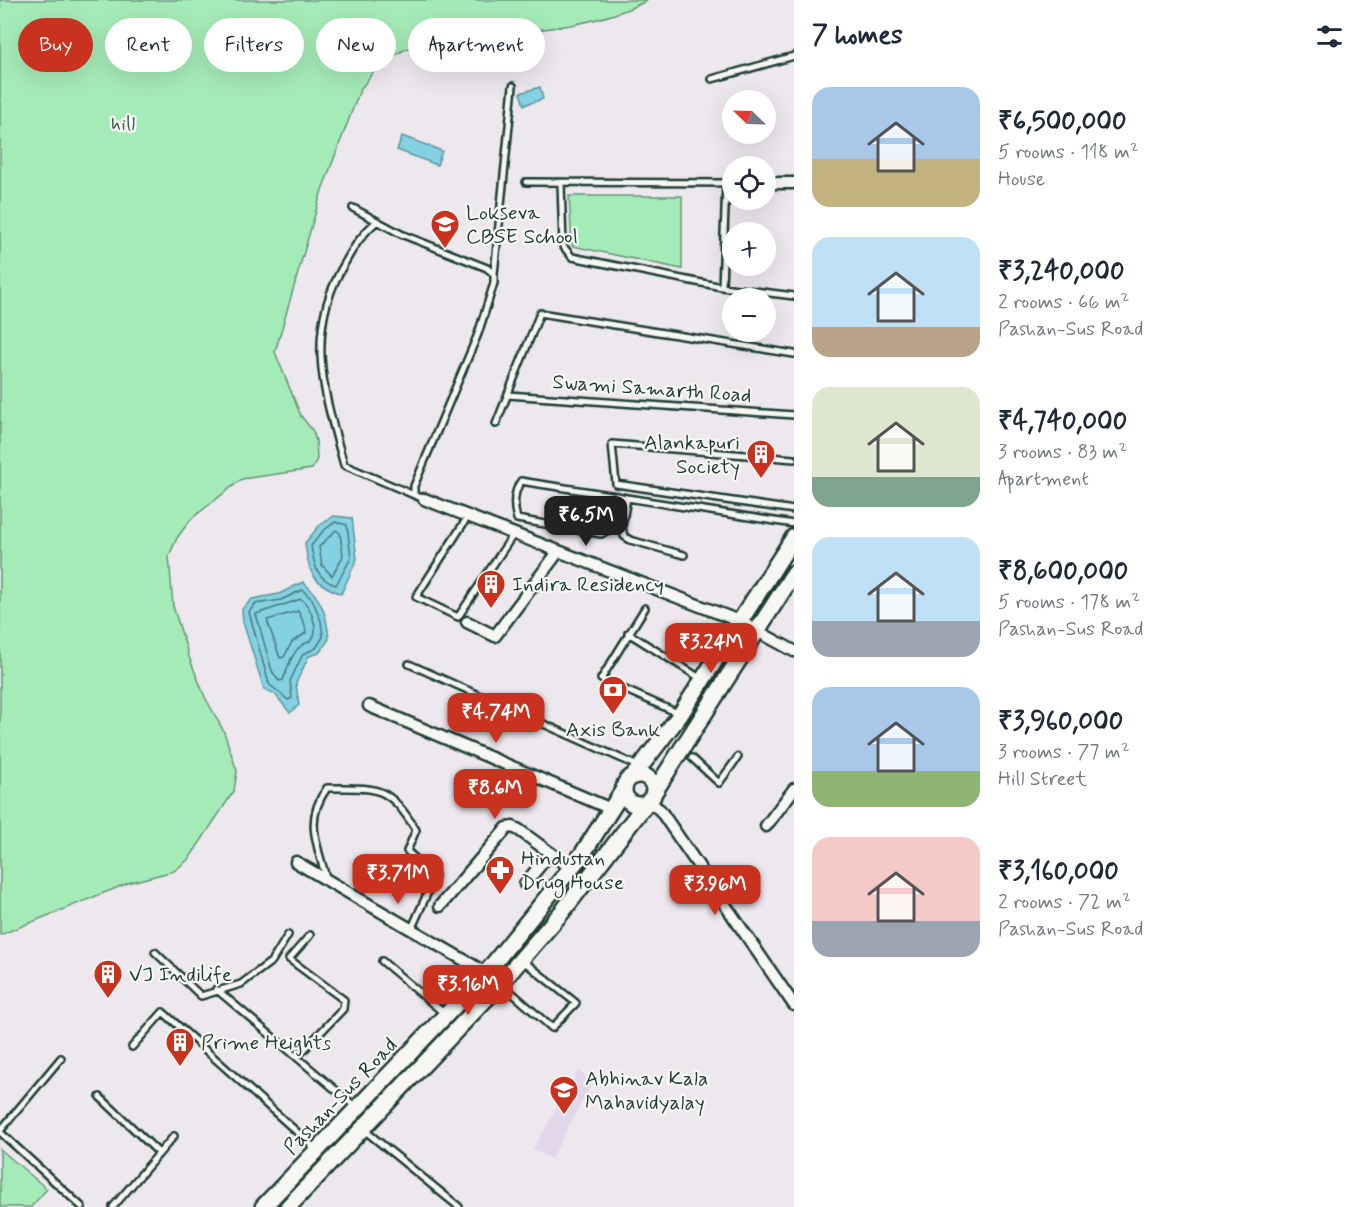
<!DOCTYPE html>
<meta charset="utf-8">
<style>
body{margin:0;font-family:Mynerve,sans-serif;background:#f2f2f3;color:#1f2937;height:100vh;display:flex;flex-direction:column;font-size:22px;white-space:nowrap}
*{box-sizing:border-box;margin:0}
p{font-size:20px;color:#747a83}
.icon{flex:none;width:33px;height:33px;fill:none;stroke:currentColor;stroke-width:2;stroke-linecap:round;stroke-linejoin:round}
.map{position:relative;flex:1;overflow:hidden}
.drawer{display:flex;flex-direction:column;background:#fff;width:570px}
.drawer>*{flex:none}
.guide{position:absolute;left:18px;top:18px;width:570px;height:54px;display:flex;gap:12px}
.needle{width:39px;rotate:293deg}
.tools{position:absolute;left:722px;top:90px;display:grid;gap:12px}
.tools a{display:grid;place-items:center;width:54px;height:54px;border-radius:50%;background:#fff;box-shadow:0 6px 24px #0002;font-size:30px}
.price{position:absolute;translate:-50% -51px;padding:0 14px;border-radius:12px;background:#c8321e;color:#fff;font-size:20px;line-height:39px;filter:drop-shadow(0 2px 3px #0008)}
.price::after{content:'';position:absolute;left:50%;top:36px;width:18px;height:14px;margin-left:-9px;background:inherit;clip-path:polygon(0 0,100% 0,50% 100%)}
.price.selected{background:#222;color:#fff}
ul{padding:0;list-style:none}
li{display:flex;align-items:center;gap:18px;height:150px;padding:0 18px}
li span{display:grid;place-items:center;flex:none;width:168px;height:120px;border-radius:18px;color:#555}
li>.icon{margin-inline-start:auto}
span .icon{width:72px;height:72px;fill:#fffc;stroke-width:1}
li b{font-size:26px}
h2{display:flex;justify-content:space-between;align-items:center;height:72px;padding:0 18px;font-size:26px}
.chip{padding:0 21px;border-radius:27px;background:#fff;box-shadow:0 6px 24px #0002;font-size:21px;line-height:54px}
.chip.selected{background:#c8321e;color:#fff}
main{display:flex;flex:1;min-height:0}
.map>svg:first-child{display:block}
.built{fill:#e2d7e9}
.green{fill:#a5ebb7;stroke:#629476;stroke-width:1.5}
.water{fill:#84d1e3;stroke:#5c969d;stroke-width:1.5}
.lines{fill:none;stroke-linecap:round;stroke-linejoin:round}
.shore{stroke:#47787a;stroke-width:1.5}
.lane-casing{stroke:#1f3d34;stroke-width:10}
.street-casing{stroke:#1f3d34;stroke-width:15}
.secondary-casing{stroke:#1f3d34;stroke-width:20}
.lane{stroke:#f6f6f2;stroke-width:5}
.street{stroke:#f6f6f2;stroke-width:10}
.secondary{stroke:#f6f6f2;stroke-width:15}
.labels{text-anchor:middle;stroke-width:4.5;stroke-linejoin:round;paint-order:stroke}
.park-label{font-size:21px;fill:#3a604e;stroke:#f6f6f2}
.poi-label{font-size:21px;fill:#1f3d34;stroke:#f6f6f2;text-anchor:start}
.street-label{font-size:21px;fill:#1f3d34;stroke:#f6f6f2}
</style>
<main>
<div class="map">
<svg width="794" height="1207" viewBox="0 0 794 1207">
<rect width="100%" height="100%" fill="#ede8ee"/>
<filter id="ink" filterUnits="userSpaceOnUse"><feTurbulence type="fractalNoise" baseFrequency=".0167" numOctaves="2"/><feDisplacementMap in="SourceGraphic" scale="12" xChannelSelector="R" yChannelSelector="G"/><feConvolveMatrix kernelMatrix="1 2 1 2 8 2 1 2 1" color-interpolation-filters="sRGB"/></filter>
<g filter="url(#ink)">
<path class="built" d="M578 1071 594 1080 551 1159 533 1149Z"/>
<path class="green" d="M0 0H648C581 35 498 30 425 43L404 50 379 64 360 90 322 190 275 352 301 416 313 431 316 441 317 459 312 469 242 479 191 519 177 538 169 556 173 606 189 657 205 697 224 732 237 771 234 791 189 859 174 871 131 882 0 935Z
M569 196H682V269L572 246Z
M0 1149 47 1189 31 1207H0Z"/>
<path class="water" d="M540 87 543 99 524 105 520 93Z
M402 136 442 151 437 165 397 150Z
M334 516 352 518 357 559 341 594C311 582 309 573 305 543L319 526Z
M303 582C322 598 327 616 329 639L319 653 309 656 296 683 299 705 290 713 275 694 264 689 243 622 242 609 252 599 279 594Z"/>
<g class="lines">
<path class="shore" d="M335 522 347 525 351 558 336 585C316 579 314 564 311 546L323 531Z
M336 530 340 533 343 556 332 576 322 565 319 547Z
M302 590 312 599 321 621 323 637 316 648 303 654 290 681 292 698 288 700 269 684 249 612 255 604 281 600Z
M301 599C310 605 319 628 313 638 310 643 306 642 301 646 292 652 287 670 283 680L279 681 272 671 256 614Z
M298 611 305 625 306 633 292 642 284 657 280 658 267 620Z"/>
<g class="lane-casing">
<path id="lane" d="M712 79 794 56
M526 182 732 183
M561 183 563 246 572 257 722 287 794 296
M353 208 401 234 487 268 494 274V283L478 334 414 486V495L424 499
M377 221C363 233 355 245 346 261 303 331 324 392 344 465L414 495
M494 274 513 86
M722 287 726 183
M508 395 794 415
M496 424 540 313 794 354
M794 459 612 444 616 484 794 510
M617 496 611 529 601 534 517 519C513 505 513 493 521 481L533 483 617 496 627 498 794 524
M627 498 622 527 624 536 630 540 684 555
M467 518 416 597 458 617 513 535
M645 608 601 679 680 714
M628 633 700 678
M409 664 638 766
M692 758 719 783 738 757
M326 878C317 843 304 820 327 788 378 788 387 784 416 830L407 851 435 876 411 930
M155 952 201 996 241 984 272 961 288 935
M382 961 445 1014
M216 989 357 1108
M510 991 552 1028 576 1003 522 960
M132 1047 163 1012 316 1149
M297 1057 343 1009 344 1000 289 959 310 935
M100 1097 159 1153
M363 1129 459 1207
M0 1131 61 1058
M0 1132 82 1207
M113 1207 174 1136"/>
</g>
<g class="street-casing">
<path id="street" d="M765 183H794
M424 499 739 621 794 651
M467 622 495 636 558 552
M369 706 611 809
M648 801 660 810 794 1005
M766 826 794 789
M296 862 486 973
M525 884 550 853
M440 906 507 828 513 827 519 830 571 868"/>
</g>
<g class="secondary-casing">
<path id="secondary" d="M634 775 680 715 794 537
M624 790a15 15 0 1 1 30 0a15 15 0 1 1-30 0Z
M653 794 794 573
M263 1207 486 973 583 853 624 789
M288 1207 499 985 562 912 648 801"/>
</g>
<use href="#lane" class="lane"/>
<use href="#street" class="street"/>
<use href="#secondary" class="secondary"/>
</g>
</g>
<defs>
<g id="school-pin" transform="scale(1.5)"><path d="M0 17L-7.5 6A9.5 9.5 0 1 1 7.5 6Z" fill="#c8321e" stroke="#f6f6f2"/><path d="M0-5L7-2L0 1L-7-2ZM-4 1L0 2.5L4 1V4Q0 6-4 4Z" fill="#fff"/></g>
<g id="building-pin" transform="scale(1.5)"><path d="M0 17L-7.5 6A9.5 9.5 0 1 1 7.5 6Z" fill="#c8321e" stroke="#f6f6f2"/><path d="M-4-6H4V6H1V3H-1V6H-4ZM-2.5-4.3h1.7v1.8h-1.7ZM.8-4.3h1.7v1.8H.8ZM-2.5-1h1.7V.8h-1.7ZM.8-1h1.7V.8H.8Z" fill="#fff"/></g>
<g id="bank-pin" transform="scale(1.5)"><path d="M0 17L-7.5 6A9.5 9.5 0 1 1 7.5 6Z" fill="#c8321e" stroke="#f6f6f2"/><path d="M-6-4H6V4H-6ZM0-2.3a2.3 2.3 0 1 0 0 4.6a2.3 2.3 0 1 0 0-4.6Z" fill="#fff"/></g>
<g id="pharmacy-pin" transform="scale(1.5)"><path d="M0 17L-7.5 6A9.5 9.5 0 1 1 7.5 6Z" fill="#c8321e" stroke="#f6f6f2"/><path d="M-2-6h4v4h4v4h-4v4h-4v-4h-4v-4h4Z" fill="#fff"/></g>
<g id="university-pin" transform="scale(1.5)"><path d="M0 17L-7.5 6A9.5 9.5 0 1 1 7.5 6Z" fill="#c8321e" stroke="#f6f6f2"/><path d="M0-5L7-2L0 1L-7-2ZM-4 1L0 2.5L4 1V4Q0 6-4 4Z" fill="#fff"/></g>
</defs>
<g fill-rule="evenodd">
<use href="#school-pin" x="445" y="224"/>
<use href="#building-pin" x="761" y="454"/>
<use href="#building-pin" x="491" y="584"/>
<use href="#bank-pin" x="613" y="690"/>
<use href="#pharmacy-pin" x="500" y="870"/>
<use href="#building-pin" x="108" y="974"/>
<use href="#building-pin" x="180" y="1042"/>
<use href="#university-pin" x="564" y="1090"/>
</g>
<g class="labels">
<g class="park-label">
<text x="123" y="130">hill</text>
</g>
<g class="poi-label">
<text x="466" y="219">Lokseva<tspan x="466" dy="24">CBSE School</tspan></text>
<text x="740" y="449" text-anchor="end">Alankapuri<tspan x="740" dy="24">Society</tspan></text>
<text x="512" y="591">Indira Residency</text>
<text x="613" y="736" text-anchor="middle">Axis Bank</text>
<text x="521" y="865">Hindustan<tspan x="521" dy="24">Drug House</tspan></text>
<text x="129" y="981">VJ Indilife</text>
<text x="201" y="1049">Prime Heights</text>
<text x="585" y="1085">Abhinav Kala<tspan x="585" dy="24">Mahavidyalay</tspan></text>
</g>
<g class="street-label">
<text transform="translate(652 388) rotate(4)" y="7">Swami Samarth Road</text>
<text transform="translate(340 1096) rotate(-46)" y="7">Pashan-Sus Road</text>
</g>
</g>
</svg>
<div class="tools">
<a><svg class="needle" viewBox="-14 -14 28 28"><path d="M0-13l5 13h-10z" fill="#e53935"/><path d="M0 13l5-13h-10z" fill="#747a83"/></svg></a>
<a><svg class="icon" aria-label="locate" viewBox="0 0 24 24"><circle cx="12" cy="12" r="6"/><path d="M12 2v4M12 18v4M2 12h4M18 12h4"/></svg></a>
<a>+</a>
<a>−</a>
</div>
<b class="price selected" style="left:586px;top:547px">₹6.5M</b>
<b class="price" style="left:711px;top:674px">₹3.24M</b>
<b class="price" style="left:496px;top:744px">₹4.74M</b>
<b class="price" style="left:495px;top:820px">₹8.6M</b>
<b class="price" style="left:398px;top:905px">₹3.71M</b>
<b class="price" style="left:715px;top:916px">₹3.96M</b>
<b class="price" style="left:468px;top:1016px">₹3.16M</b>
<div class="guide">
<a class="chip selected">Buy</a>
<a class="chip">Rent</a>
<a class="chip">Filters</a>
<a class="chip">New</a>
<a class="chip">Apartment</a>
</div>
</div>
<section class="drawer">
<h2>7 homes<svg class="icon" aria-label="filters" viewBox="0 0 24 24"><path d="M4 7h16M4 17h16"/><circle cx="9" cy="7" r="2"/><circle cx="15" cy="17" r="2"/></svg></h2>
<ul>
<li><span style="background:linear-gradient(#a9c7e8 60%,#c2b280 0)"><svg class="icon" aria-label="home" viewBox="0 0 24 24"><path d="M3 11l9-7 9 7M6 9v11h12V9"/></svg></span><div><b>₹6,500,000</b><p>5 rooms · 118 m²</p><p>House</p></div></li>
<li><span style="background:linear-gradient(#bfe0f5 75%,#b9a48a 0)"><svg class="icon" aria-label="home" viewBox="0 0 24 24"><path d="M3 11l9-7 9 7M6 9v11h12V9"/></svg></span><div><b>₹3,240,000</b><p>2 rooms · 66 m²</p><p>Pashan-Sus Road</p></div></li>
<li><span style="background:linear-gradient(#dfe7d0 75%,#7fa58c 0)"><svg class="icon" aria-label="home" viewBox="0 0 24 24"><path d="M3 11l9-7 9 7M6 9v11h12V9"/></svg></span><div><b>₹4,740,000</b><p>3 rooms · 83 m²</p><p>Apartment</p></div></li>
<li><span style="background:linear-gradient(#bfe0f5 70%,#9aa5b1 0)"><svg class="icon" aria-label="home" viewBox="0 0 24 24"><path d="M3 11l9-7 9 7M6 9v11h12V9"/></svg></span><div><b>₹8,600,000</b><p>5 rooms · 178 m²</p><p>Pashan-Sus Road</p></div></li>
<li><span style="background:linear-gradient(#a9c7e8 70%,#8fb573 0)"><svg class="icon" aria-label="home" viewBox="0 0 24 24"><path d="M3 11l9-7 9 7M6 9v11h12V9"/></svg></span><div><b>₹3,960,000</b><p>3 rooms · 77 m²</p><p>Hill Street</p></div></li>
<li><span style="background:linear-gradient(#f6c9c9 70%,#9aa5b1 0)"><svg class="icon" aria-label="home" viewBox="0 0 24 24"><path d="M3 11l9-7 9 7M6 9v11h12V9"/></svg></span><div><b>₹3,160,000</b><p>2 rooms · 72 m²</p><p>Pashan-Sus Road</p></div></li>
</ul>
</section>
</main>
